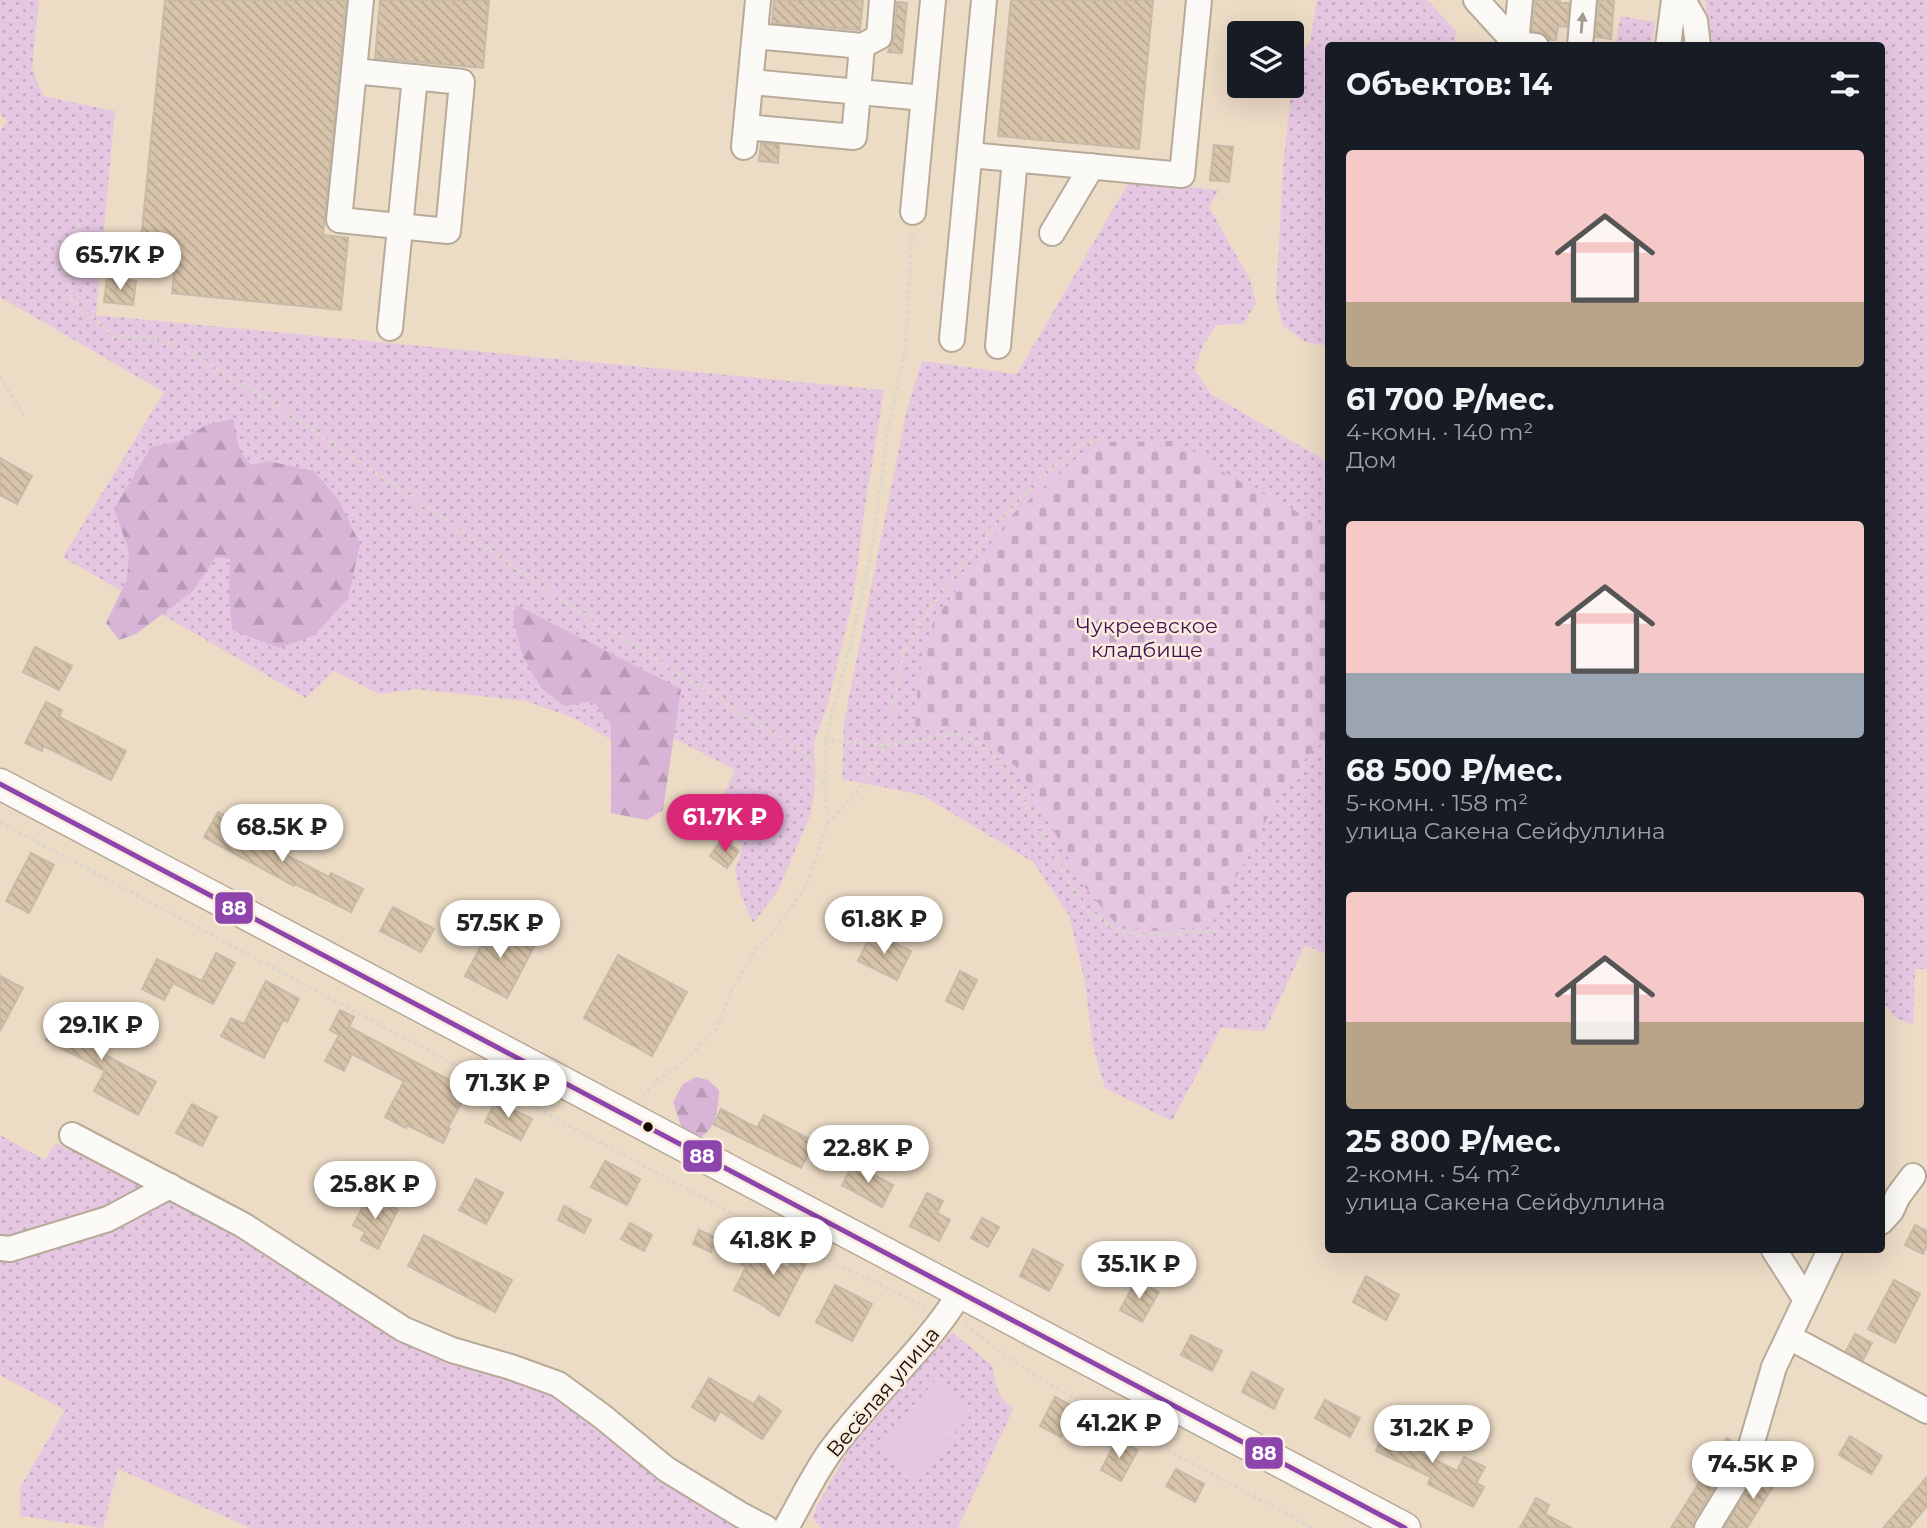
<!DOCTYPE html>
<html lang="ru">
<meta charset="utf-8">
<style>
body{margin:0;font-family:Montserrat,sans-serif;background:#242831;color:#f1f3f6;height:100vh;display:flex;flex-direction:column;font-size:26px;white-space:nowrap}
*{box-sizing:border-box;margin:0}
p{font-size:23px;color:#9ea1a6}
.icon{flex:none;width:38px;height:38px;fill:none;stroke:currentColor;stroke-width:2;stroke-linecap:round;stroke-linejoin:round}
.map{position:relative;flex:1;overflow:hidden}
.sheet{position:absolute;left:1325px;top:42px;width:560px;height:1211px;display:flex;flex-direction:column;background:#171b24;border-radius:7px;box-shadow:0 7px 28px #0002}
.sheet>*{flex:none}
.fabs{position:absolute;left:1227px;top:21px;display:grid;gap:14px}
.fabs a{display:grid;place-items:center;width:77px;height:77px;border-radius:7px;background:#171b24;box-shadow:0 7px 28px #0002;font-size:35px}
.price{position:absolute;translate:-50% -60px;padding:0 16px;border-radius:24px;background:#fff;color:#222;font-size:23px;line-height:46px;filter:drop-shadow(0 2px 4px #0008)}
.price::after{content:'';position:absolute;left:50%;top:42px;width:21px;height:16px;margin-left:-10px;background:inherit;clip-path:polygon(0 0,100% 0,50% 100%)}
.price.current{background:#db2777;color:#fff}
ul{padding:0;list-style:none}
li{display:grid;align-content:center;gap:14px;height:371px;padding:0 21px}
li span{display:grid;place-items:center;height:217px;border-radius:7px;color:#555}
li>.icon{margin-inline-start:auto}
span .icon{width:126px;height:126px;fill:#fffc;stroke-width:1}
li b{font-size:30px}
h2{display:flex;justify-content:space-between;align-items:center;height:84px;padding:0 21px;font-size:30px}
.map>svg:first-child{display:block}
.grass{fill:url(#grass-dots)}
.forest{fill:url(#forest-firs)}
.cemetery{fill:url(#cemetery-stones)}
.pitch{fill:#e6c7e2}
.building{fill:url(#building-back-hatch);stroke:#c8baa9;stroke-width:2}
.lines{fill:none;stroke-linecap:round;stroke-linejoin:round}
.minor-casing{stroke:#b8aa99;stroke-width:28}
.major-casing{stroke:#b8aa99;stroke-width:33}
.path{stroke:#dcd6cf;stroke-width:3.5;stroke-dasharray:3.5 3.5;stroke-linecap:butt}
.minor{stroke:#fcfaf6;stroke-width:24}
.major{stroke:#fcfaf6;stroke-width:30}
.bus-1-casing{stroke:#faedde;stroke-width:10}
.bus-1{stroke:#8e44ad;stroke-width:5}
.oneway{fill:#9f9a94}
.bus-dot{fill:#130900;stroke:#faedde;stroke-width:2.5}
.labels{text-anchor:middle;stroke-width:5;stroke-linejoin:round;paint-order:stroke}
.park-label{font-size:21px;fill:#420f57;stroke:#faedde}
.street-label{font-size:21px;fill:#130900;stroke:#faedde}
.line-badge{stroke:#faedde;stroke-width:2.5}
.badge-label{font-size:19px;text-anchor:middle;font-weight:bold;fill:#fff}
</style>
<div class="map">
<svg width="1927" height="1528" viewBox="0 0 1927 1528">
<defs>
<pattern id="grass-dots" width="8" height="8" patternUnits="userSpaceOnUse" patternTransform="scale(1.75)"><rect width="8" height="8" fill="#e6c7e2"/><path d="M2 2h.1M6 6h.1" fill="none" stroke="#c4aac0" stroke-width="1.8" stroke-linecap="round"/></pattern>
<pattern id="forest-firs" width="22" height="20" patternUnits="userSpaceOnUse" patternTransform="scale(1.75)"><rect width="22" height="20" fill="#d8b4d7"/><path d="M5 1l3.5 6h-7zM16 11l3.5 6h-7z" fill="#b899b7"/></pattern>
<pattern id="cemetery-stones" width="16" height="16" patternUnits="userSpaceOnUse" patternTransform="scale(1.75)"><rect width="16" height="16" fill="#e6c7e2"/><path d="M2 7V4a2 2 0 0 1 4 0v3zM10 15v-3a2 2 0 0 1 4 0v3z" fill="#c4aac0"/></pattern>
<pattern id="building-back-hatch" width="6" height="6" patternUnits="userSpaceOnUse" patternTransform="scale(1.75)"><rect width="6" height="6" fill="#d8c4aa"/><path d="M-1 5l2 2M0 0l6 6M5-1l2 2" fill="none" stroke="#b8a790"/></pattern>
</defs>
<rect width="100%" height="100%" fill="#ecdbc5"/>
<path class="grass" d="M0 0H39L32 68 43 96 115 111 96 315 884 390 864 513 854 594 827 707 814 742 815 784 811 813 778 891 753 923 741 896 735 871 743 846 711 823 735 770 654 728 642 758 574 718 526 701 416 689 379 694 334 671 306 698 63 557 164 392 0 297V129L8 122 0 114Z
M1317 0H1427L1456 31 1454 45 1328 46V346L1305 342 1283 326 1276 299 1283 168 1294 61 1310 42Z
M1705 0H1927V969H1915L1913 1025 1894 1017 1881 998V46L1713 45Z
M1620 16 1655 22 1651 45H1616Z
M1130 180 1219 190 1209 207 1250 280 1256 303 1243 324 1216 325 1204 344 1194 369 1212 395 1328 462V955L1305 945 1265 1031 1221 1028 1172 1121 1105 1088 1093 1046 1085 982 1069 915 1033 862 922 795 842 779 844 722 907 409 922 361 1017 374Z
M0 1135 45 1160 56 1143 68 1150 73 1141 440 1339 571 1402 753 1528H250L118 1469 103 1528 20 1516V1488L65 1410 0 1375Z
M952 1332 993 1366C995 1386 997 1395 1013 1409L958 1528H821L813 1519 817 1506 851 1446Z"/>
<path class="forest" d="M233 419 240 452 251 465 268 461 314 471 338 499 360 544 348 598 315 635 279 648 232 630 229 596 230 559 216 557 193 591 136 634 119 640 106 623 127 579 129 551 114 509 151 447 180 441 206 425Z
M516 605 681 689 663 810 647 820 611 813V725L593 701 565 706 542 689 523 657 513 620Z
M696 1077 708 1080 719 1090C719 1105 715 1132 700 1137L682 1129 673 1102 683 1084Z"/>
<path class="cemetery" d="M1179 441 1215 468 1328 528V739L1309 754 1283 788 1210 927 1152 931 1116 924 1084 886 1021 771 976 733 953 725 915 730 918 679 934 620 1012 515 1087 449 1102 442Z"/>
<path class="pitch" d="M937 1379 973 1412 915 1478 878 1446Z"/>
<path class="building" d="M165 0H346L323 235 348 238 341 310 172 293 177 244 141 240Z
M380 0H489L483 68 375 58Z
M774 0H863L860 30 772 23Z
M1011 0H1153L1139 149 998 136Z
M1535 0H1560V3H1569L1567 27 1558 26 1556 40H1549L1544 34 1532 31Z
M1599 0H1614L1611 39 1596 37Z
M897 2 907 3 902 53 888 52 894 38Z
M761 143 779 145 778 163 759 161Z
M1214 145 1233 147 1229 182 1210 180Z
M107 278 136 281 133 305 104 302Z
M0 458 32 476 17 504 0 495Z
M35 647 72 666 59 690 23 672Z
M46 702 62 710 59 717 126 751 111 780 44 746 42 751 25 743Z
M218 812 245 827 242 832 329 877 331 873 363 889 351 912 295 884 294 886 204 837Z
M722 839 739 851 727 868 710 856Z
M31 853 54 865 29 913 6 901Z
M393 907 434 929 421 952 380 931Z
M494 921 536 943 507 998 465 976Z
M872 932 911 951 897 980 858 961Z
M216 953 235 963 213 1004 173 983 164 1000 142 989 157 959 202 981Z
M618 955 687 992 652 1056 584 1018Z
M960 971 977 980 963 1009 946 1001Z
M0 976 23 988 0 1031Z
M266 981 299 999 287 1022 283 1020 264 1058 221 1036 231 1018 244 1024Z
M63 1007 100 1027 90 1047 156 1082 138 1115 94 1091 105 1071 46 1040Z
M340 1010 354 1017 349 1027 468 1090 448 1128 450 1129 443 1143 407 1125 406 1128 385 1117 404 1081 352 1054 344 1071 325 1061 339 1035 330 1030Z
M496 1101 532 1119 521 1140 485 1122Z
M192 1104 217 1117 202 1146 176 1133Z
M721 1109 757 1128 764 1115 815 1142 801 1168 713 1124Z
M605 1161 640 1179 627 1205 591 1187Z
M853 1164 893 1185 882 1207 842 1185Z
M476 1179 503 1193 486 1224 459 1210Z
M927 1193 943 1201 937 1213 950 1220 939 1241 910 1226Z
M369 1195 398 1210 378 1249 361 1240 365 1232 353 1225Z
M564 1206 591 1220 584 1233 558 1220Z
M982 1218 999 1227 988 1247 971 1238Z
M630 1223 652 1235 644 1251 621 1239Z
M1915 1225 1927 1231V1245L1923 1254 1905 1245Z
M699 1230 717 1238 711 1252 693 1244Z
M424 1235 512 1280 495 1312 408 1266Z
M805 1236 817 1242 779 1316 767 1309 768 1308 734 1290 746 1267 741 1264 749 1249 788 1268Z
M1033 1249 1063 1265 1049 1291 1020 1276Z
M1366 1276 1399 1295 1386 1320 1353 1302Z
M1136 1280 1159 1292 1142 1322 1120 1310Z
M1894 1280 1920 1294 1895 1343 1868 1329Z
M835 1285 872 1304 852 1341 816 1322Z
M1855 1334 1872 1343 1863 1360 1846 1351Z
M1191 1335 1222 1351 1212 1371 1181 1355Z
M1252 1372 1283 1389 1274 1409 1242 1392Z
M709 1378 754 1404 759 1396 781 1411 762 1439 720 1411 715 1421 692 1407Z
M1055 1397 1076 1408 1061 1437 1040 1426Z
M1325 1400 1360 1418 1350 1437 1315 1418Z
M1391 1419 1420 1433 1413 1449 1457 1471 1464 1457 1485 1467 1476 1483 1484 1487 1473 1507 1428 1484 1431 1477 1376 1451Z
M1850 1436 1882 1456 1871 1474 1839 1455Z
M1727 1438 1736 1444 1731 1460 1694 1520 1692 1528H1671Z
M1117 1439 1138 1450 1121 1481 1101 1470Z
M1799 1454 1812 1463 1799 1483 1786 1475Z
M1176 1469 1204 1484 1195 1502 1166 1486Z
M1784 1469 1747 1528H1724L1753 1481Z
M1927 1477V1506L1909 1528H1883Z
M1536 1498 1549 1505 1545 1514 1572 1528H1520Z"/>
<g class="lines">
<g class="minor-casing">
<path id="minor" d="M1476 0 1516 44
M1520 0 1516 44 1536 46
M1683 0 1695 21 1698 46
M862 46 879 37 882 0
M1580 46 1584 0
M1668 46 1674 0
M354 71 462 82 448 231 339 220 361 0
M751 82 924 98
M746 127 854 137 862 46 755 36
M744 147 758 0
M970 155 1182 175 1199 0
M913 212 933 0
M1052 233 1092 166
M390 328 415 77
M952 339 984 0
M998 346 1015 159
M72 1135 243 1225 403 1329 452 1350 511 1367 558 1384 603 1417 666 1469 741 1515 766 1528
M1881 1222 1891 1211 1898 1196 1913 1176
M0 1248 10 1249 108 1219 170 1186
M1774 1250 1806 1300
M1789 1337 1927 1411
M786 1528C800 1503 813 1476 829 1453 869 1397 924 1352 960 1293
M1707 1528 1745 1466 1774 1367 1830 1250"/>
</g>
<g class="major-casing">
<path id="major" d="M0 784 1405 1528"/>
</g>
<path class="path" d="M79 224 63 265 73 300 114 336 158 339 199 358 267 399 573 607 804 752 825 787
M0 377 24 416
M825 740 886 746 951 734 970 739 995 758 1018 789 1083 907 1116 930 1141 936 1217 931
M0 822 749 1222 926 1307
M828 823 825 787V740L850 647 871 555 888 430 906 343 912 232
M643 1097 658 1080 688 1058 716 1029 730 994 754 952 779 925 806 886 828 823 858 791 886 746 902 657 927 612 994 526 1049 470 1082 445 1104 438
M965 1324C1007 1360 1055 1387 1104 1415 1173 1454 1243 1490 1312 1528"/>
<use href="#minor" class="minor"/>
<use href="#major" class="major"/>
<g class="bus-1-casing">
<path id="bus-1" d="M0 784 1405 1528"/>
</g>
<use href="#bus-1" class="bus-1"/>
</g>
<defs><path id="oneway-solid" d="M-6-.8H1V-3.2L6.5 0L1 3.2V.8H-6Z" transform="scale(1.75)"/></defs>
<use class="oneway" href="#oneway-solid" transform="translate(1582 23) rotate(-85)"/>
<circle class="bus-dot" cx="648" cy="1127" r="6"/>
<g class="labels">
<g class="park-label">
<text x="1147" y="633">Чукреевское<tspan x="1147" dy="24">кладбище</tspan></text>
</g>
<g class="street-label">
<text transform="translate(883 1392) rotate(-50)" y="7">Весёлая улица</text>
</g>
</g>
<g class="line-badge">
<rect x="214" y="891" width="40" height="34" rx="7" fill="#8e44ad"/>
<rect x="682" y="1139" width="41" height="34" rx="7" fill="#8e44ad"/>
<rect x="1244" y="1436" width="40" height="34" rx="7" fill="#8e44ad"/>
</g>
<g class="badge-label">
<text x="234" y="915">88</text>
<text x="702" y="1163">88</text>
<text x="1264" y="1460">88</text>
</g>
</svg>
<div class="fabs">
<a><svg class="icon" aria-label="layers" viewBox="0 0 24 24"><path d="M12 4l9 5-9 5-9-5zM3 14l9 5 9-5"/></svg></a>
</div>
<b class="price" style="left:120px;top:292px">65.7K ₽</b>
<b class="price current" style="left:725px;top:854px">61.7K ₽</b>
<b class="price" style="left:282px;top:864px">68.5K ₽</b>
<b class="price" style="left:884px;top:956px">61.8K ₽</b>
<b class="price" style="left:500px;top:960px">57.5K ₽</b>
<b class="price" style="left:101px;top:1062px">29.1K ₽</b>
<b class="price" style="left:508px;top:1120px">71.3K ₽</b>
<b class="price" style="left:868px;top:1185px">22.8K ₽</b>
<b class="price" style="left:375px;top:1221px">25.8K ₽</b>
<b class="price" style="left:773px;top:1277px">41.8K ₽</b>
<b class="price" style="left:1139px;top:1301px">35.1K ₽</b>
<b class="price" style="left:1119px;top:1460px">41.2K ₽</b>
<b class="price" style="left:1432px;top:1465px">31.2K ₽</b>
<b class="price" style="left:1753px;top:1501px">74.5K ₽</b>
<section class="sheet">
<h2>Объектов: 14<svg class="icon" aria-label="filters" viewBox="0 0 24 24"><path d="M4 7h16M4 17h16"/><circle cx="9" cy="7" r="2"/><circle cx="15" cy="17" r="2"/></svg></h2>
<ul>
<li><span style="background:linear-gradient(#f6c9c9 70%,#b9a48a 0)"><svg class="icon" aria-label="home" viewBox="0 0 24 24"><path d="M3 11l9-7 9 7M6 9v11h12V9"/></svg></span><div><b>61 700 ₽/мес.</b><p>4-комн. · 140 m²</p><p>Дом</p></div></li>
<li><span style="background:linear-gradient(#f6c9c9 70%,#9aa5b1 0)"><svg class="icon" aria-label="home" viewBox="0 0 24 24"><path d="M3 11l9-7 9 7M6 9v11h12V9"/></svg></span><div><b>68 500 ₽/мес.</b><p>5-комн. · 158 m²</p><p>улица Сакена Сейфуллина</p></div></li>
<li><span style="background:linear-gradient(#f6c9c9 60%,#b9a48a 0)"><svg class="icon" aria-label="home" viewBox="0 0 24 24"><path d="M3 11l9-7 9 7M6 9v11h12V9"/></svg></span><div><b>25 800 ₽/мес.</b><p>2-комн. · 54 m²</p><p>улица Сакена Сейфуллина</p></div></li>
</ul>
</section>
</div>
